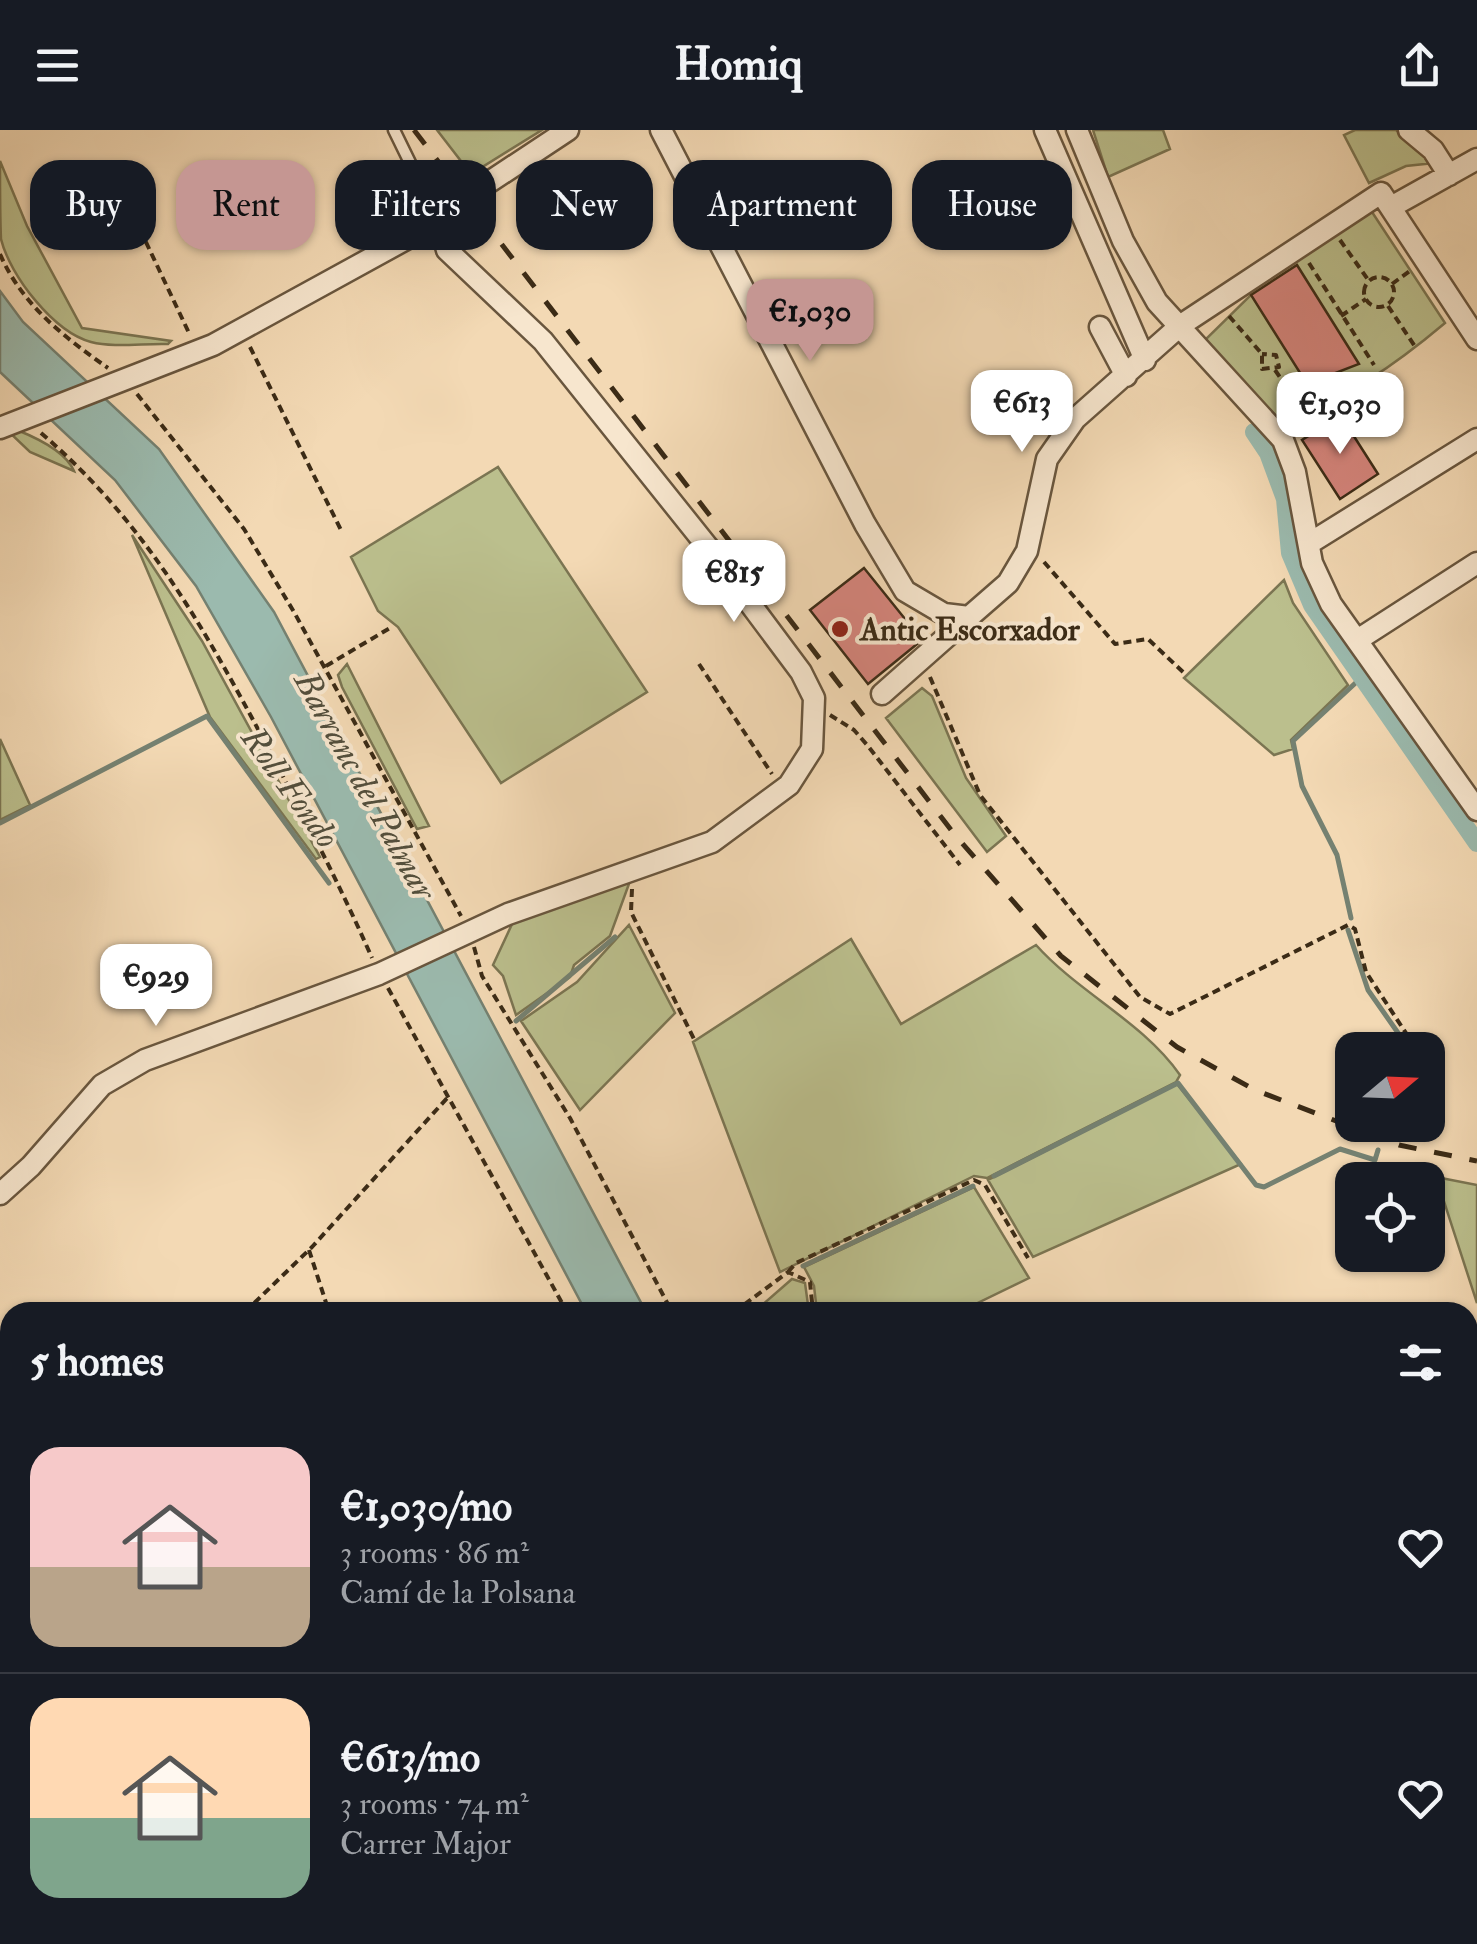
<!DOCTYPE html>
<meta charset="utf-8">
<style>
body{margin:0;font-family:"IM FELL Double Pica",serif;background:#20242c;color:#f1f3f6;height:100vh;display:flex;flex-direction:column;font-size:38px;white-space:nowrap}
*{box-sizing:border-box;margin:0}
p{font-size:32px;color:#9ea1a6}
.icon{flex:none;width:55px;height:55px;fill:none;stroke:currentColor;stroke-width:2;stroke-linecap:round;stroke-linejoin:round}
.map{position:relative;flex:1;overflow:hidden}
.panel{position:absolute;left:0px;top:1172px;width:1478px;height:642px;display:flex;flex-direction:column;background:#171b24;border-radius:30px 30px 0 0;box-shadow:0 2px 8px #0004}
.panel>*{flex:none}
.hud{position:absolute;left:30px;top:30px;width:1418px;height:90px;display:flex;gap:20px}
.needle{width:65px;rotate:71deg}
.controls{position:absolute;left:1335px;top:902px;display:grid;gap:20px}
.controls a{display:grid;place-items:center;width:110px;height:110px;border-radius:20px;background:#171b24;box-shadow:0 2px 8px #0004;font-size:50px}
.price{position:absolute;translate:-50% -85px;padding:0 22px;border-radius:20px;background:#fff;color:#222;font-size:32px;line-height:65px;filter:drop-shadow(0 2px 5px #0008)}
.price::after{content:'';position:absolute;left:50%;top:60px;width:30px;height:22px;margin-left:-15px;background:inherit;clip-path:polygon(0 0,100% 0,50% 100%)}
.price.current{background:#c59692;color:#111}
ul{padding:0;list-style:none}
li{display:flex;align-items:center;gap:30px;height:250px;padding:0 30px}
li+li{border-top:2px solid #363941}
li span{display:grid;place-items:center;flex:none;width:280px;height:200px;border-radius:30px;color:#555}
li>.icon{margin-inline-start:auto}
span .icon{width:120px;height:120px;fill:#fffc;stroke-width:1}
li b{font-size:42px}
h2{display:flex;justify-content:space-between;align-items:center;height:120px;padding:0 30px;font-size:42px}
.pill{padding:0 35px;border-radius:30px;background:#171b24;box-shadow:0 2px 8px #0004;font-size:35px;line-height:90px}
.pill.current{background:#c59692;color:#111}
header{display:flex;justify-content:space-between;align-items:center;height:130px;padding:0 30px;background:#171b24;font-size:45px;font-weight:700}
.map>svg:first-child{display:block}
.green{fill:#bbbf8d;stroke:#7b7552;stroke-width:2.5}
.water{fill:#9bbaae;stroke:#758171;stroke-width:2.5}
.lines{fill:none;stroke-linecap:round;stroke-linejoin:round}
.stream{stroke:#758171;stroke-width:5}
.canal{stroke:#9bbaae;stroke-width:18}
.building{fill:#d6857d;stroke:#3b2b16;stroke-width:2.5}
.lane-casing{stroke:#69563e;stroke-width:15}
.street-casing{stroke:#69563e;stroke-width:25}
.secondary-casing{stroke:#3b2b16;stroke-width:32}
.path{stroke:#3b2b16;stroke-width:4;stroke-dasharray:8 5;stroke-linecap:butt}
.lane{stroke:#f7e6ce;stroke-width:10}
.street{stroke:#f7e6ce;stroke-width:20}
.secondary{stroke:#f7e6ce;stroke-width:28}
.rail{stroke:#3b2b16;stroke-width:5;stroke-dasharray:18 18;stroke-linecap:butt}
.poi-dot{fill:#8f2418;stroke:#f7e6ce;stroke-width:4}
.labels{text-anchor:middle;stroke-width:8;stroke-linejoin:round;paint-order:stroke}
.poi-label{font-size:32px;font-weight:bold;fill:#3b2b16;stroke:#f7e6ce;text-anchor:start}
.water-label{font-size:35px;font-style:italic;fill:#534f3c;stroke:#f7e6ce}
</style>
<header><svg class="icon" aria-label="menu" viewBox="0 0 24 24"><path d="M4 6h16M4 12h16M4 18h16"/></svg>Homiq<svg class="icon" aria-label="share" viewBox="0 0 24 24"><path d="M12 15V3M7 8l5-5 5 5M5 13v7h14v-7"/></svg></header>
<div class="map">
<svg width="1477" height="1814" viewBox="0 0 1477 1814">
<rect width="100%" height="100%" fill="#f3d9b4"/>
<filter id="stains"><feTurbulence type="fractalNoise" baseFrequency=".002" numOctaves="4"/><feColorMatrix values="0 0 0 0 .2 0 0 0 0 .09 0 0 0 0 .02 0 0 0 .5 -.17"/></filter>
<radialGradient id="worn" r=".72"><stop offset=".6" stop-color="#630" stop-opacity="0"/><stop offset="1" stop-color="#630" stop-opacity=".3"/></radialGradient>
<path class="green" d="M437 0H542L471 44Z
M1093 0H1163L1170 19 1108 47Z
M1355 0H1396L1434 33 1406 36 1369 53 1344 5Z
M0 31 27 96 82 198 171 211 168 214C144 213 114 218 91 212 54 202 10 146 1 109 0 86 0 56 0 31Z
M1370 79 1445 193C1394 236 1344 270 1282 293L1204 211 1251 165 1249 158Z
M17 300C37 308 66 322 74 341L30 322 10 303Z
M498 337 647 562 501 653 398 497 378 481 351 427Z
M132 405 202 511 320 727 316 729 210 587Z
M1284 450 1293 473 1348 555 1291 610 1293 619 1274 625 1184 548Z
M347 534 429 696 417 699 342 557 338 545Z
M922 558 932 566 966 648 1006 706 987 722 886 588Z
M0 609 30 675 0 690Z
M630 751 610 806 574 835 570 847 516 885 503 846 493 835 513 792Z
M629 795 675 883 580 980 521 891 577 852Z
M851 809 901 894 1036 815C1079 863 1143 892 1180 945L1176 952 987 1048 974 1046 780 1142 693 912Z
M1177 954 1241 1034 1033 1127 988 1050Z
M1436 1047 1477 1055V1173Z
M974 1057 1029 1148 959 1182H817L814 1156 804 1137Z
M792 1149 805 1153 809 1182H754Z
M1477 1340V1609L1468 1613V1345Z
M10 1610V1699L0 1675V1615Z
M210 1805H290L296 1814H215Z
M1011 1805H1090L1095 1814H1017Z"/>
<path class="water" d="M0 161 23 192 159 319 274 482 646 1182H586L271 587 196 456 115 350 0 242Z
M913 1805H976L981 1814H918Z"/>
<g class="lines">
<path class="stream" d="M0 693 207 586 329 753
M1351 788 1337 725 1302 656 1293 611 1363 546
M1348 800 1368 860 1410 920
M516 891 615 807
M1428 950 1439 971 1428 978
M994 1046 1178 953 1256 1055 1264 1057 1340 1019 1375 1030 1378 1020
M803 1136 973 1056
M1468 1343 1477 1337
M1347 1805 1350 1814
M31 1814 43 1805"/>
<path class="canal" d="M1254 302 1268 323 1285 369 1290 423 1312 475 1477 713"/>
</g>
<path class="building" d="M1297 135 1359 234 1307 254 1251 165Z
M1341 286 1378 344 1340 369 1302 310Z
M864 438 922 510 868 554 810 480Z"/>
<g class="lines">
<g class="lane-casing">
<path id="lane" d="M394 0 438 90"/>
</g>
<g class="street-casing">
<path id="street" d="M661 0 865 394 905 461 944 484 969 487 1008 453 1027 421 1047 329 1075 289 1181 195 1381 63 1477 209
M1045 0 1145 230
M1077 0 1123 111 1157 172 1283 310 1295 342 1312 433 1331 474 1477 680
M1409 0 1433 20 1449 45
M1391 77 1477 29
M1100 197 1126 246
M0 298 213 215 439 91 450 78 568 0
M1310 413 1477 309
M1359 509 1477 433
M882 564 969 487
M0 1064 31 1036 102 955 145 930 379 844 508 784 712 712 789 655 812 619 814 568 801 542 707 416 543 211 447 120 439 91"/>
</g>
<g class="secondary-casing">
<path id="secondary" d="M1468 1326 1477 1320
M704 1814 715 1805"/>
</g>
<path class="path" d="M118 53 189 203
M1340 110 1369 151
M0 124C22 175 64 207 108 238
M1309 133 1374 235
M1364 162a15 15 0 1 1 30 0a15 15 0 1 1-30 0Z
M1392 154 1411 140
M1388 176 1416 218
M1229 186 1262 224V239L1279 237 1276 225 1262 224
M1341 186 1366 169
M250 217 341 400
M1275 240 1302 279
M137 264 244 399 294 482 461 786
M41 303C146 393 203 496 267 616 304 686 340 755 372 828
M1044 432 1115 514 1148 509 1184 543
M699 534 772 644
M326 536 390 498
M930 547 980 665 1140 867 1170 884 1348 795 1355 799 1366 842 1417 920
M830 585 854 600 868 616 960 735
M632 759 631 782 694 909
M474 817 482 846 570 988 672 1182
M388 858 567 1182
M1428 935 1443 969
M309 1120 329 1182
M788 1142 796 1133 974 1050 985 1055 1028 1128
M245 1182 312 1117 449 966
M734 1182 788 1142 810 1152 813 1182
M0 1392 10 1384
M0 1424 10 1452
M903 1805 907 1814
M1000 1805 1004 1814"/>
<use href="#lane" class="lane"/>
<use href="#street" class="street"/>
<use href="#secondary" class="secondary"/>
<path class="rail" d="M414 0 955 705 1061 826 1177 917 1255 960 1399 1015 1477 1031"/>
</g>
<circle class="poi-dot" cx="840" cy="499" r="10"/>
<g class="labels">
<g class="poi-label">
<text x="860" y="510">Antic Escorxador</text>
</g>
<g class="water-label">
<text transform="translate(366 655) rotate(61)" y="12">Barranc del Palmar</text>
<text transform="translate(291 657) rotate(54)" y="12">Roll Fondo</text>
</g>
</g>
<rect width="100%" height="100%" filter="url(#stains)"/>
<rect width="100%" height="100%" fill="url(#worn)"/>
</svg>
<div class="controls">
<a><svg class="needle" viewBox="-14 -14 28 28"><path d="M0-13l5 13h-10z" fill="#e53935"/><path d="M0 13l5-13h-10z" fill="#9ea1a6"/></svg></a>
<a><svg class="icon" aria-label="locate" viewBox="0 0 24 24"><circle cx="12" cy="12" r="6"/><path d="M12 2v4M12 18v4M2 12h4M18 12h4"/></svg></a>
</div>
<b class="price current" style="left:810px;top:234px">€1,030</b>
<b class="price" style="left:1022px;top:325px">€613</b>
<b class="price" style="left:1340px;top:327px">€1,030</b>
<b class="price" style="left:734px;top:495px">€815</b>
<b class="price" style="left:156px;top:899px">€929</b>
<div class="hud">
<a class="pill">Buy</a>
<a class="pill current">Rent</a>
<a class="pill">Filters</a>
<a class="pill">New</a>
<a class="pill">Apartment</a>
<a class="pill">House</a>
</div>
<section class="panel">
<h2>5 homes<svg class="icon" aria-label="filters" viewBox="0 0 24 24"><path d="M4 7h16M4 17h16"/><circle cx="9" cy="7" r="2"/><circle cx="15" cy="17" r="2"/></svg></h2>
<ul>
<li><span style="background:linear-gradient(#f6c9c9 60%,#b9a48a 0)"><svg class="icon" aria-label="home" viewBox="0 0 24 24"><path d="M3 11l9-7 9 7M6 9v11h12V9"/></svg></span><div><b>€1,030/mo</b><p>3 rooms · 86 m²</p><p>Camí de la Polsana</p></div><svg class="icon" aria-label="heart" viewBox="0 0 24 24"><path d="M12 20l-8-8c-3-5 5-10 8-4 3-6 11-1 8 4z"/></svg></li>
<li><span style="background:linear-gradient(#ffd9b3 60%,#7fa58c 0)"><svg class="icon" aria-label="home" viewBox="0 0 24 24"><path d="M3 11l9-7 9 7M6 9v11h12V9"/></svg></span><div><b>€613/mo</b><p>3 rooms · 74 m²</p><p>Carrer Major</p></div><svg class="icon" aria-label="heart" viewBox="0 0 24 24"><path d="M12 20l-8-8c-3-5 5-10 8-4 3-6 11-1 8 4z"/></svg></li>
</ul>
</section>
</div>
